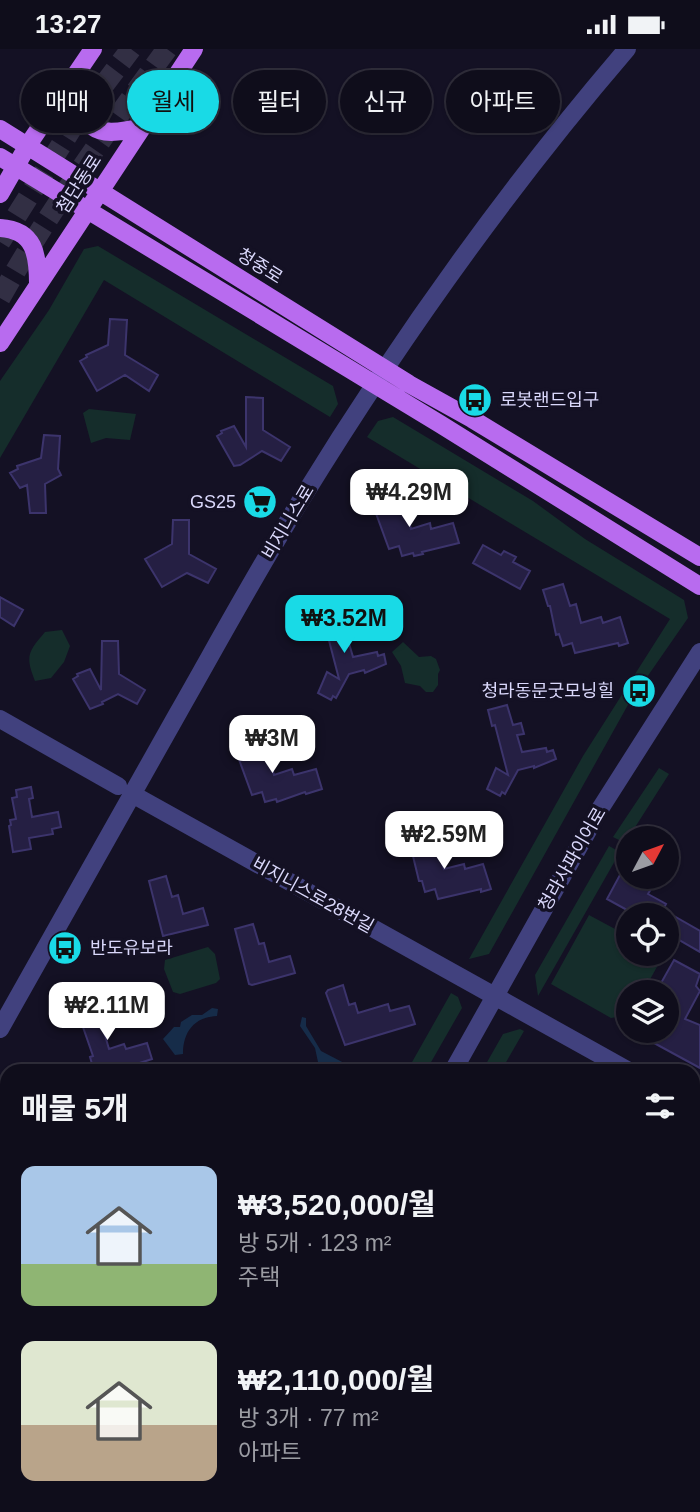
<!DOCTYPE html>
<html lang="ko">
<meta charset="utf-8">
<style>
body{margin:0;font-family:Arial,"Noto Sans KR",sans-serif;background:#1d1b28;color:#f1f3f6;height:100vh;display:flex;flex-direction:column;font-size:26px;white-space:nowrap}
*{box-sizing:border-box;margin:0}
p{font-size:23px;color:#9b9ca3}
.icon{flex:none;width:38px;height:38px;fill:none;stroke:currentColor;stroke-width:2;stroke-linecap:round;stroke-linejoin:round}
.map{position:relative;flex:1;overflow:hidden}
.panel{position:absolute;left:0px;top:1015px;width:700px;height:448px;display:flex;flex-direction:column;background:#0f0d1b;border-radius:21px 21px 0 0;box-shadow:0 2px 5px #0004,0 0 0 2px #2f2d3a}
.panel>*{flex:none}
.top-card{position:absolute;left:21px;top:21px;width:658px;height:63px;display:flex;gap:14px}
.needle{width:46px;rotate:49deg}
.buttons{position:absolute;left:616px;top:777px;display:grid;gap:14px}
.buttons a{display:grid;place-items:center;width:63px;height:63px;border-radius:50%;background:#0f0d1b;box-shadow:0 2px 5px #0004,0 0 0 2px #2f2d3a;font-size:35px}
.price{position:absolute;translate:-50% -60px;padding:0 16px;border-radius:14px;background:#fff;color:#222;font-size:23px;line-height:46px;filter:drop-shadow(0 2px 4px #0008)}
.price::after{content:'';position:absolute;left:50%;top:42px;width:21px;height:16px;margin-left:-10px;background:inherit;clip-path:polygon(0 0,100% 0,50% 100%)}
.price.on{background:#19dae6;color:#111}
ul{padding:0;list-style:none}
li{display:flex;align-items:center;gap:21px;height:175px;padding:0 21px}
li span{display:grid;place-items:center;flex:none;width:196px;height:140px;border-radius:14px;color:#555}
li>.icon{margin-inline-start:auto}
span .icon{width:84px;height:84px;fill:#fffc;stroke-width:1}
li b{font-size:30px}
h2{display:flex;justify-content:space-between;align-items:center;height:84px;padding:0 21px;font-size:30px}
.tag{padding:0 24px;border-radius:32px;background:#0f0d1b;box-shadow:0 2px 5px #0004,0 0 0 2px #2f2d3a;font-size:24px;line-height:63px}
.tag.on{background:#19dae6;color:#111}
.status{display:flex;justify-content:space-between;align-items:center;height:49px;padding:0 35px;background:#0f0d1b;direction:ltr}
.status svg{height:19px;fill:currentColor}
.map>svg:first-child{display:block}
.green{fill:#152d2b}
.water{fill:#162c49}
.building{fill:#251f43;stroke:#3c346c;stroke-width:2}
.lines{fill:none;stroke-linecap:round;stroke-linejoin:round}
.highway-tunnel{stroke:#322f44;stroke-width:21;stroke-dasharray:21 10;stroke-linecap:butt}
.minor{stroke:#41417e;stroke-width:18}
.major{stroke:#b86bef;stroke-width:18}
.labels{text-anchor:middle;stroke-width:7;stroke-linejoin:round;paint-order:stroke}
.street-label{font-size:18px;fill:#dad8fb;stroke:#141124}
.poi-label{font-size:18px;fill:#dad8fb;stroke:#141124;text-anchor:start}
</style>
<div class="status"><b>13:27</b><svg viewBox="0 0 49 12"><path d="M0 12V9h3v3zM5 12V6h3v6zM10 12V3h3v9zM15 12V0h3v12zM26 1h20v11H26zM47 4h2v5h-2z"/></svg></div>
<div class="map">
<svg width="700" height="1463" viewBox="0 0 700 1463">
<rect width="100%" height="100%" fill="#141124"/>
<path class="green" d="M98 197 333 337 338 355 330 368 104 231 0 409V332L49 261 84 200Z
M89 360 136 365 130 391 106 389 91 394 83 364Z
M393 368 533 452 585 490 684 551 688 569 629 654 489 905 469 910 583 707 670 570 367 388 378 372Z
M62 581 70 597 64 613 51 629 35 632C25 607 28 603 45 583Z
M403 593 419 608 431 607 436 610 440 621 438 625V636L433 643H426L420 637 405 634 401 617 392 603Z
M659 719 669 725 625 794 613 788Z
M609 797 620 803 538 947 535 926Z
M589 866 628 887V905H660L663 907 643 943H628V966L611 969 551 935Z
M208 898 215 905 220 930 216 934 180 945 173 943 164 920 165 911Z
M451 944 458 948 462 959 426 1022H407Z
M520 980 524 982 501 1022H482L503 985Z
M693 1079 700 1083V1171L693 1184Z
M696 1183 700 1185V1263L693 1259V1188Z"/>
<path class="water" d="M212 959 218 960 217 967C194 968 183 983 183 1005L175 1006 163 990 174 978H180L181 973 192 966H202Z
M302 968 306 969V977L321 1002 346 1015 349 1022H326L318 1013 315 999 300 977Z"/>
<path class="building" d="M110 270 127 271 125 306 158 326 149 342 125 326 97 342 80 312 87 308 86 306 108 296Z
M246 348 263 349V381L290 398 281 412 262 402 240 416 234 417 217 387 222 384 221 382 234 377 246 398Z
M44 386 60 387 58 420 61 426 45 435 46 464H30L27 436 20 439 10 424 18 420 17 417 41 409Z
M395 443 400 461 405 459 411 480 430 474 431 480 453 474 459 494 422 503 423 505 414 507 413 504 402 507 399 497 389 500 374 459 372 460 369 450Z
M173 471H189V505L216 520 208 534 187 524 162 538 145 510 172 495Z
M483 496 501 506 504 502 516 508 513 513 530 522 520 540 473 514Z
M563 535 570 557 576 555 581 574 601 568 603 574 620 568 628 594 619 597 618 594 575 604 572 594 563 597 559 585 556 586 550 557H548L543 541Z
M0 548 23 561 14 577 0 568Z
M338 560 344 580 351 578 354 589 348 591 353 608 377 603 378 607 384 605 386 615 365 624 364 621 349 625 336 649 333 647 331 651 318 644 327 623 339 630 326 580 323 581 318 566Z
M102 592H118L119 625 145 641 137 655 118 645 102 653 103 655 90 660 73 630 78 627 77 625 90 620 101 641Z
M507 656 513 676 521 674 524 685 517 686 522 703 546 699 547 703 553 701 556 710 534 719V717L518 721 505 745 502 743 500 747 487 740 496 719 508 726 495 676 492 677 488 661Z
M258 689 263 707 268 706 274 726 292 720 294 726 316 720 322 740 306 745 305 743 277 753 276 750 265 753 262 743 252 746 237 705 234 706 232 696Z
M31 738 33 749 29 750 32 768 58 763 61 778 52 780 53 785 29 789 31 800 13 803 9 777 11 776 10 771 16 770 12 749 17 748 16 741Z
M426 782 432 803 438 802 444 820 464 815 465 820 483 815 491 840 481 843V840L438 850 435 840 425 843 422 832H419L412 803 410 804 405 788Z
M621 824 651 840 648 845 666 855 660 866H636L607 850Z
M166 827 172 848 178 846 183 865 203 859 208 876 163 887 149 832Z
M667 863 700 882V903L667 884Z
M253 875 259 895 264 894 269 913 290 907 295 924 252 936 249 935 235 880Z
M674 911 700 925 696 937 700 942 685 970 700 976V1019L632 982H667V943H656Z
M343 936 349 956 355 954 358 964 388 955 390 962 409 957 415 975 345 996 326 944 328 941Z
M94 949 100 969 107 967 111 981 104 983 109 1000 124 995 126 1000 147 994 152 1010 124 1019 123 1017 105 1022H94L90 1008 93 1007 75 955Z"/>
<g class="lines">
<path class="highway-tunnel" d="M0 193 75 74 131 0
M0 249C49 162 108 80 167 0"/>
<path class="minor" d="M0 670 118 737
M132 745 629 1022
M0 980C59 875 119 769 178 664 219 592 258 520 301 451 398 293 506 141 627 0
M453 1022 600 760 700 603
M693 1058 700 1061
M0 1170 7 1173
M513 1456 525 1463
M209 1463 213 1456"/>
<path class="major" d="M73 31C83 79 91 91 142 78
M0 80 409 335 472 370 700 508
M0 108 440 375 700 537
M0 145 28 96 93 0
M0 179C35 181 38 206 38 235
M0 294 194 0"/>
</g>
<defs>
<g id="bus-disc" transform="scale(1.75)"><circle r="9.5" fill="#19dae6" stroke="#141124"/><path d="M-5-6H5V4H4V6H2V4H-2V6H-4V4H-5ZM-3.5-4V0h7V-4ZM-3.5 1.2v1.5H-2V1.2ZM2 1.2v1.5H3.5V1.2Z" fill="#111"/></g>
<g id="supermarket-disc" transform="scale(1.75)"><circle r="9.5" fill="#19dae6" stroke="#141124"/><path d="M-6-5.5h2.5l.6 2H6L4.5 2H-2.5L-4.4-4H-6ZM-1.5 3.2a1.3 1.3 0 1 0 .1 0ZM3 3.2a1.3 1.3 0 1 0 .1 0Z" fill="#111"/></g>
</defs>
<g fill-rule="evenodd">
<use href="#bus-disc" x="475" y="351"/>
<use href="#supermarket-disc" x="260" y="453"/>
<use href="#bus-disc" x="639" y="642"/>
<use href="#bus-disc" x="65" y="899"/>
</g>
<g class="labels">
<g class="street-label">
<text transform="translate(79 135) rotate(-57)" y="6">첨단동로</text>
<text transform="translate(260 217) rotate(32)" y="6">청중로</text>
<text transform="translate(288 473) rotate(-59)" y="6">비지니스로</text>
<text transform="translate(572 810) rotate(-60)" y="6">청라사파이어로</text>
<text transform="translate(313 846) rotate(29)" y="6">비지니스로28번길</text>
</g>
<g class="poi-label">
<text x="500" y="357">로봇랜드입구</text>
<text x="236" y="459" text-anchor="end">GS25</text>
<text x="614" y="648" text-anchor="end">청라동문굿모닝힐</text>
<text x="90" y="905">반도유보라</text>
</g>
</g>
</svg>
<div class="buttons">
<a><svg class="needle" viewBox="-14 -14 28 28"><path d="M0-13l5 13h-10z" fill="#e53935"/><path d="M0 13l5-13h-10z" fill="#9b9ca3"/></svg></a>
<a><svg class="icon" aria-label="locate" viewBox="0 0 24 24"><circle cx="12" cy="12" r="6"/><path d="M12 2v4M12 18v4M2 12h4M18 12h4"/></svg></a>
<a><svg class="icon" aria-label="layers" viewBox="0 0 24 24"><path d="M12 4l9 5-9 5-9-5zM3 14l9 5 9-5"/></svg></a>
</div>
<b class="price" style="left:409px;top:480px">₩4.29M</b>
<b class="price on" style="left:344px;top:606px">₩3.52M</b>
<b class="price" style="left:272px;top:726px">₩3M</b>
<b class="price" style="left:444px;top:822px">₩2.59M</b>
<b class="price" style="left:107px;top:993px">₩2.11M</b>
<div class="top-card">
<a class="tag">매매</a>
<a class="tag on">월세</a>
<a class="tag">필터</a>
<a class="tag">신규</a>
<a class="tag">아파트</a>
</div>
<section class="panel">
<h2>매물 5개<svg class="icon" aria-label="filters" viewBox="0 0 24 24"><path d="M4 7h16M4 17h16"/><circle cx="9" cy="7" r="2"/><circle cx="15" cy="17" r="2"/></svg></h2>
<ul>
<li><span style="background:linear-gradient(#a9c7e8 70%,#8fb573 0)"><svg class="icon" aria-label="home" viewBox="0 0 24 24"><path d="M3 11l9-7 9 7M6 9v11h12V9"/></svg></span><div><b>₩3,520,000/월</b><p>방 5개 · 123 m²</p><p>주택</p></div></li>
<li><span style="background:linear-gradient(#dfe7d0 60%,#b9a48a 0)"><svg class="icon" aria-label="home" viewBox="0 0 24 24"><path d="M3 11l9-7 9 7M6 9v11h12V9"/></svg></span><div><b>₩2,110,000/월</b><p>방 3개 · 77 m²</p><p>아파트</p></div></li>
</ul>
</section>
</div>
